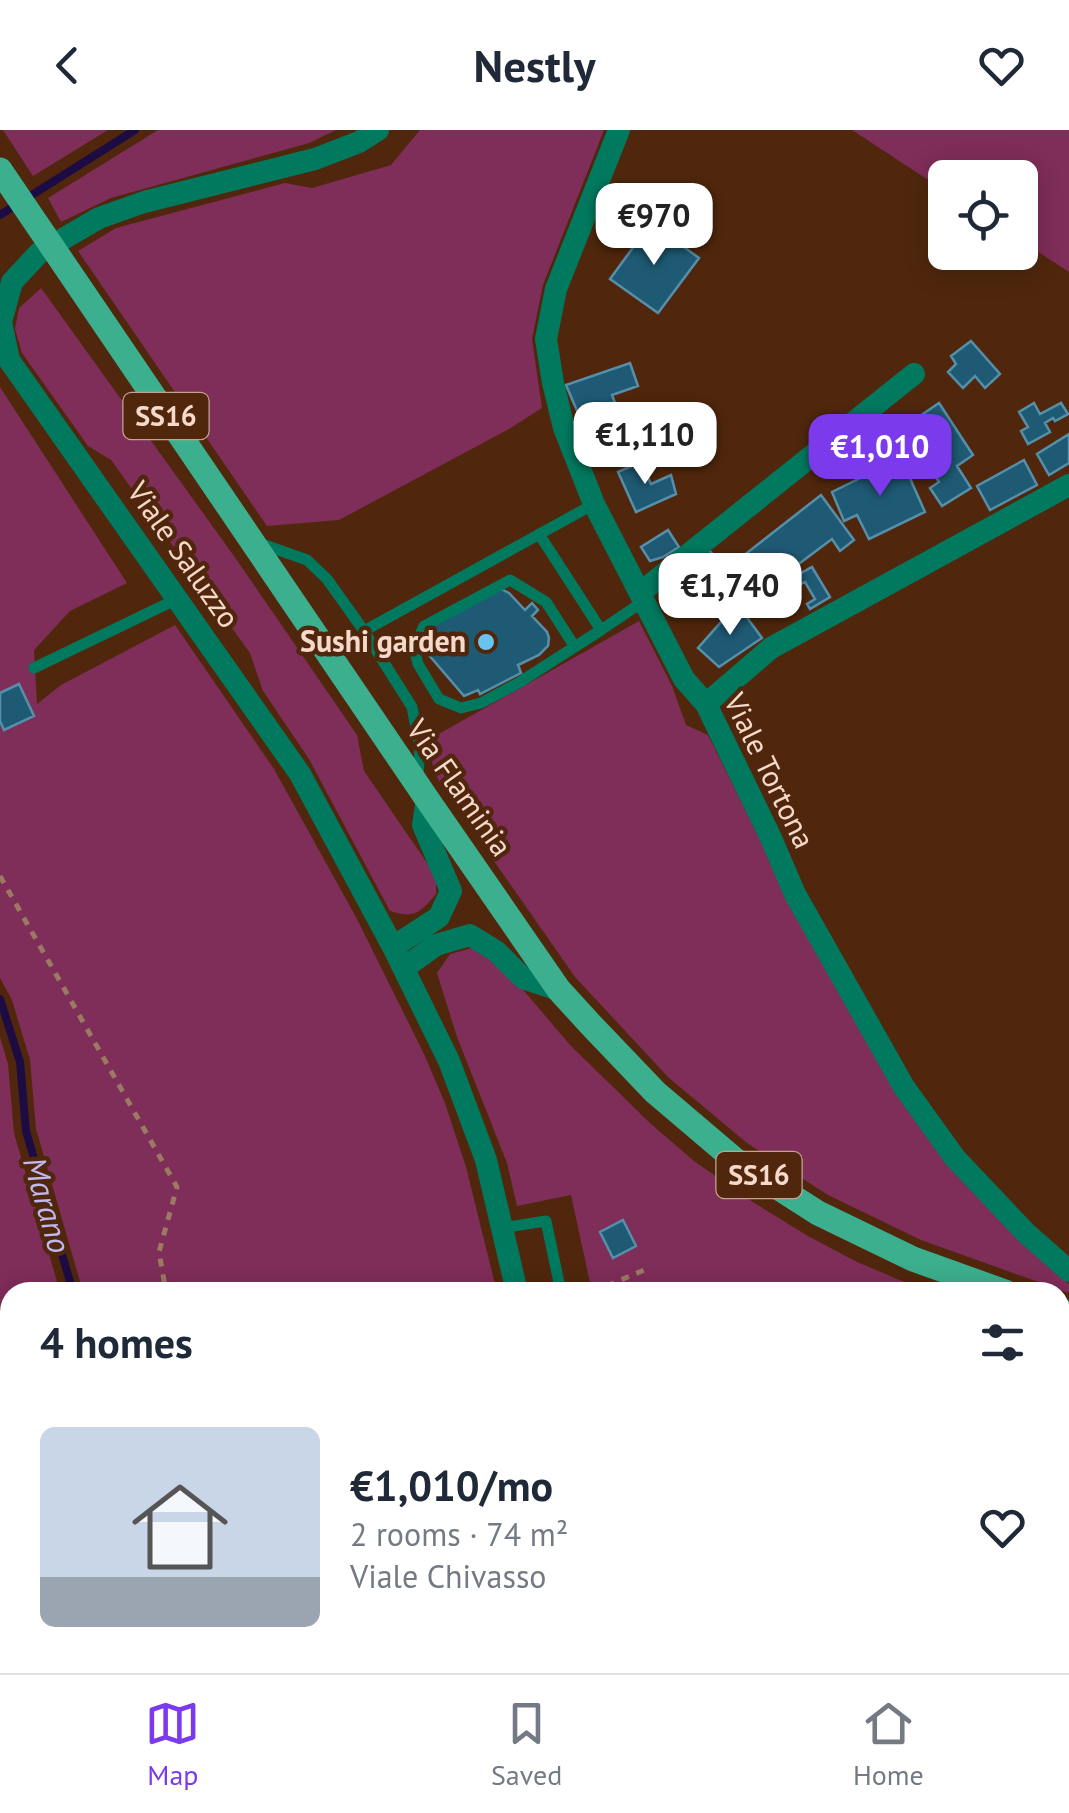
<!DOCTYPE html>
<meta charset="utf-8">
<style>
body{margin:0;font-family:"PT Sans",sans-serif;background:#f2f2f3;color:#1f2937;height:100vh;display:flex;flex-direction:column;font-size:38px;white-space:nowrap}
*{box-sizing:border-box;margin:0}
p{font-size:32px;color:#747a83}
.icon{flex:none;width:55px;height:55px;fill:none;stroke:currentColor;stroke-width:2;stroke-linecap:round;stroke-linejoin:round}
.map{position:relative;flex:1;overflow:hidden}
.sheet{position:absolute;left:0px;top:1152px;width:1070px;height:392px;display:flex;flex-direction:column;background:#fff;border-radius:30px 30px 0 0;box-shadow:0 5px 25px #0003}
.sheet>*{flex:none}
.controls{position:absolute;left:928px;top:30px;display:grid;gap:20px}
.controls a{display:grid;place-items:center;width:110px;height:110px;border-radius:15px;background:#fff;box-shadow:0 5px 25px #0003;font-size:50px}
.price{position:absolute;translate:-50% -85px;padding:0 22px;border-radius:20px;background:#fff;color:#222;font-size:32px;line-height:65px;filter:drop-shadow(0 2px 5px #0008)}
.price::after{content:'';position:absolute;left:50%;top:60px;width:30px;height:22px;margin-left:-15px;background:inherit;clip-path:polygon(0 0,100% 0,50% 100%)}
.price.current{background:#7c3aed;color:#fff}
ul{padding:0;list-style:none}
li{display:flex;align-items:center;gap:30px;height:250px;padding:0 40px}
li+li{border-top:2px solid #e0e1e3}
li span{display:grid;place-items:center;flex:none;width:280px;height:200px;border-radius:15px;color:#555}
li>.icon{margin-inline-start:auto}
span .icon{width:120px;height:120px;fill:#fffc;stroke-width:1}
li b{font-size:42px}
h2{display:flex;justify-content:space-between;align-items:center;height:120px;padding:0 40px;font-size:42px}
header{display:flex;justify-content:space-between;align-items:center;height:130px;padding:0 40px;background:#fff;font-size:45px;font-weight:600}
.menu{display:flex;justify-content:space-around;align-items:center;height:140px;border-top:2px solid #e0e1e3;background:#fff;font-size:28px;color:#747a83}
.menu a{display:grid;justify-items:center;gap:5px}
.menu .current{color:#7c3aed}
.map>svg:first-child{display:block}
.green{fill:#7f2d59}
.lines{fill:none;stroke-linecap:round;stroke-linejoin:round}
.stream{stroke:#1d0b44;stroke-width:8}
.building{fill:#1f5a74;stroke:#568faa;stroke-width:2.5}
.path{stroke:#9c7963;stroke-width:5;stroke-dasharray:8 8;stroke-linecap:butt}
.lane{stroke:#01795e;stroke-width:11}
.street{stroke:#01795e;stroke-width:22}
.primary{stroke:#3caf8e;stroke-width:25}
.poi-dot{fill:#67c4ef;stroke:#50270c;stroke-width:4}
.labels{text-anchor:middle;stroke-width:9;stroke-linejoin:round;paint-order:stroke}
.shield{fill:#50270c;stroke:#c4a491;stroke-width:2.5}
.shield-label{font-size:28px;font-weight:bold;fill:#f5d9ca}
.street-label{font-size:30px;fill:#f5d9ca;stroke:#50270c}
.poi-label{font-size:30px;font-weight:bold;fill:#f5d9ca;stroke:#50270c;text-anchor:end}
.water-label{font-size:32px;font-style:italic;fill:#c0b9f1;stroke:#50270c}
</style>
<header><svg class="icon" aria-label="back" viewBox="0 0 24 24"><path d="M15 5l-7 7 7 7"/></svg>Nestly<svg class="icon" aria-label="heart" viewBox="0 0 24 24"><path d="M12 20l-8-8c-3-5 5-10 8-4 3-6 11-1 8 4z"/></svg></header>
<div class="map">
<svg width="1069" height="1543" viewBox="0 0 1069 1543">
<rect width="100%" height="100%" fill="#50270c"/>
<path class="green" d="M3 0H108L33 46Z
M158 0H336L309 13 111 68 61 92 48 68Z
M420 0H604L543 155 532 209 542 278 509 299 339 390 267 396 78 121 116 98 285 53 312 58 391 35Z
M852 0H1069V142L1020 110V48H945V61Z
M41 158 234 426 357 605 364 641 436 746V764C420 783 414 789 390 781L309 629 263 561 250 523 111 330 88 316 22 223 15 199 19 178Z
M0 257 127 453 70 481 34 520 37 574 61 555 175 495 274 639 357 789 424 924 445 973 466 1037 497 1162H83L36 999 30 930 12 870 0 848Z
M639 491 672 556 686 595 708 605 762 713 786 769 1019 1110 1069 1154V1163L921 1110 828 1065 747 1013 668 947 575 847 443 658 433 639 430 609Z
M472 818 496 828 570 915 651 994 694 1031 748 1069 808 1106 857 1132 928 1162H592L571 1065 517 1076 507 1033 457 907 437 843 450 824Z
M0 907 8 934 14 1003 60 1162H10V1531L0 1523Z
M15 1535H193L196 1543H24Z
M314 1535H678L685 1543H320Z"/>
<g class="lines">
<path class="stream" d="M0 85 135 0
M0 869 20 932 26 1001 73 1162
M206 1535 209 1543"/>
</g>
<path class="building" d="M651 93 699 128 658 183 610 149Z
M971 211 1000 244 985 258 975 246 963 258 948 242 956 234 951 226Z
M630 233 638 256 612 265 617 278 581 290 566 255Z
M939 273 973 325 957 336 971 358 942 376 930 358 939 352 920 323 927 318 911 292Z
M1034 273 1040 284 1061 273 1068 284 1055 291 1053 288 1045 293 1050 302 1028 314 1021 301 1028 297 1019 282Z
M877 298 887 321 871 328 863 309 866 308 864 304Z
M1069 304V333L1049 345 1037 324Z
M901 328 925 382 869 409 857 385 844 391 832 362Z
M1024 330 1037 355 990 380 977 356Z
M641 332 651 354 671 345 676 364 636 382 618 342Z
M821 365 854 410 840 421 832 409 776 451 785 462 768 474 752 454 744 459 729 437Z
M668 400 679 417 663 427 650 431 641 417Z
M708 419 729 442 702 467 705 471 691 484 687 480 684 483 662 459Z
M812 437 830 467 810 479 807 474 815 469 805 452 801 454 796 446Z
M501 459 509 463 525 480 532 473 538 480 532 486 547 502 549 508 548 516 539 525 518 535 521 543 480 564 478 560 464 566 428 524 429 519 421 507 426 499Z
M737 474 762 508 719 537 698 518Z
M19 554 34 586 4 600 0 591V563Z
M623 1090 636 1116 613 1128 600 1102Z
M1060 1277 1069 1280V1332L1060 1329Z
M1060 1389 1069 1392V1453L1060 1450Z
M774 1535H822L815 1543H767Z
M954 1535 950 1543H928L914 1536Z
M989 1535H1060L1069 1539V1543H985Z"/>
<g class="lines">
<path class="path" d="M0 746 177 1057 159 1122 166 1162
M592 1162 649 1138
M281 1535 285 1543"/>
<path class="lane" d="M539 404 601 500 644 471
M259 413 307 430 327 449 364 501 412 577 420 619 418 645
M364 501 594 374
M575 517 546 472 510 450 424 496 414 518 418 534 439 569 461 578 481 573 520 552 601 500
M34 538 177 469
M502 1098 546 1091 561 1162"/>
<path class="street" d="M378 0 359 12 315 29 144 72 99 88 39 123 12 152 1 192 9 230 300 644 393 817 449 931 486 1030 517 1162
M619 0 556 159 546 209 553 253 564 298 594 374 684 549 706 574 771 708 795 764 904 957 955 1028 1026 1103 1069 1141
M640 463 914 244
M706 574 771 518 1069 355
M393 817 439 787 451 761 423 695 427 669
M404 838 436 815 470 805 496 821 523 848 559 860
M1060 1234 1069 1237
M1060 1484 1069 1487
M706 1535 713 1543"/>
<path class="primary" d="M0 40 427 669 559 860 591 895 655 962 735 1030 818 1083 913 1129 1005 1162
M1060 1181 1069 1184"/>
</g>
<circle class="poi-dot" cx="486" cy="512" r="10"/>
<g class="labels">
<g class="shield">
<rect x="123.5" y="263" width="85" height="46" rx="8"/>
<rect x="716.5" y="1022" width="85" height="46" rx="8"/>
</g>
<g class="shield-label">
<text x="166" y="296">SS16</text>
<text x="759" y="1055">SS16</text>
</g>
<g class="street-label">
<text transform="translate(183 425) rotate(55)" y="10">Viale Saluzzo</text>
<text transform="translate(769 641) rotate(64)" y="10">Viale Tortona</text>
<text transform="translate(459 658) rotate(55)" y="10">Via Flaminia</text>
</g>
<g class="poi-label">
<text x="466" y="522">Sushi garden</text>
</g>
<g class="water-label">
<text transform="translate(47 1075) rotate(74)" y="11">Marano</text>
</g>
</g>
</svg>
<div class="controls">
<a><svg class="icon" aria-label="locate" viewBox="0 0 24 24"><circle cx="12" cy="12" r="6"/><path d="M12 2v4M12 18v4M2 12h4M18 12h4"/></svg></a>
</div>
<b class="price" style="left:654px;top:138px">€970</b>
<b class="price" style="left:645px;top:357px">€1,110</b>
<b class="price current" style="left:880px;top:369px">€1,010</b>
<b class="price" style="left:730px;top:508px">€1,740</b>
<section class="sheet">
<h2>4 homes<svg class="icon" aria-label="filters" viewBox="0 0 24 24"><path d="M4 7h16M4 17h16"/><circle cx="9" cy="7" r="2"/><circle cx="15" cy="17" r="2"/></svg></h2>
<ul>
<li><span style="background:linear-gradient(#c9d6e8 75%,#9aa5b1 0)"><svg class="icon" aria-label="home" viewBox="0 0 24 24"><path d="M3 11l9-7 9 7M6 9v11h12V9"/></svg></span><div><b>€1,010/mo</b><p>2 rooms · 74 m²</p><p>Viale Chivasso</p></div><svg class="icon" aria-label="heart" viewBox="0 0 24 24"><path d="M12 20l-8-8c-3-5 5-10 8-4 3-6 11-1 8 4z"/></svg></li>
</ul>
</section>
</div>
<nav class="menu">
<a class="current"><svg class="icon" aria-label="map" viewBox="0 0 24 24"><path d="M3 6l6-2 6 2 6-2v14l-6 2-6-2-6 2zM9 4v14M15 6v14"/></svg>Map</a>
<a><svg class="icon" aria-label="saved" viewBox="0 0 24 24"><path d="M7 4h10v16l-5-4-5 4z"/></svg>Saved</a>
<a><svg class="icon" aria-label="home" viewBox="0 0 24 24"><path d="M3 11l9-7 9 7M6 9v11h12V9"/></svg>Home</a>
</nav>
